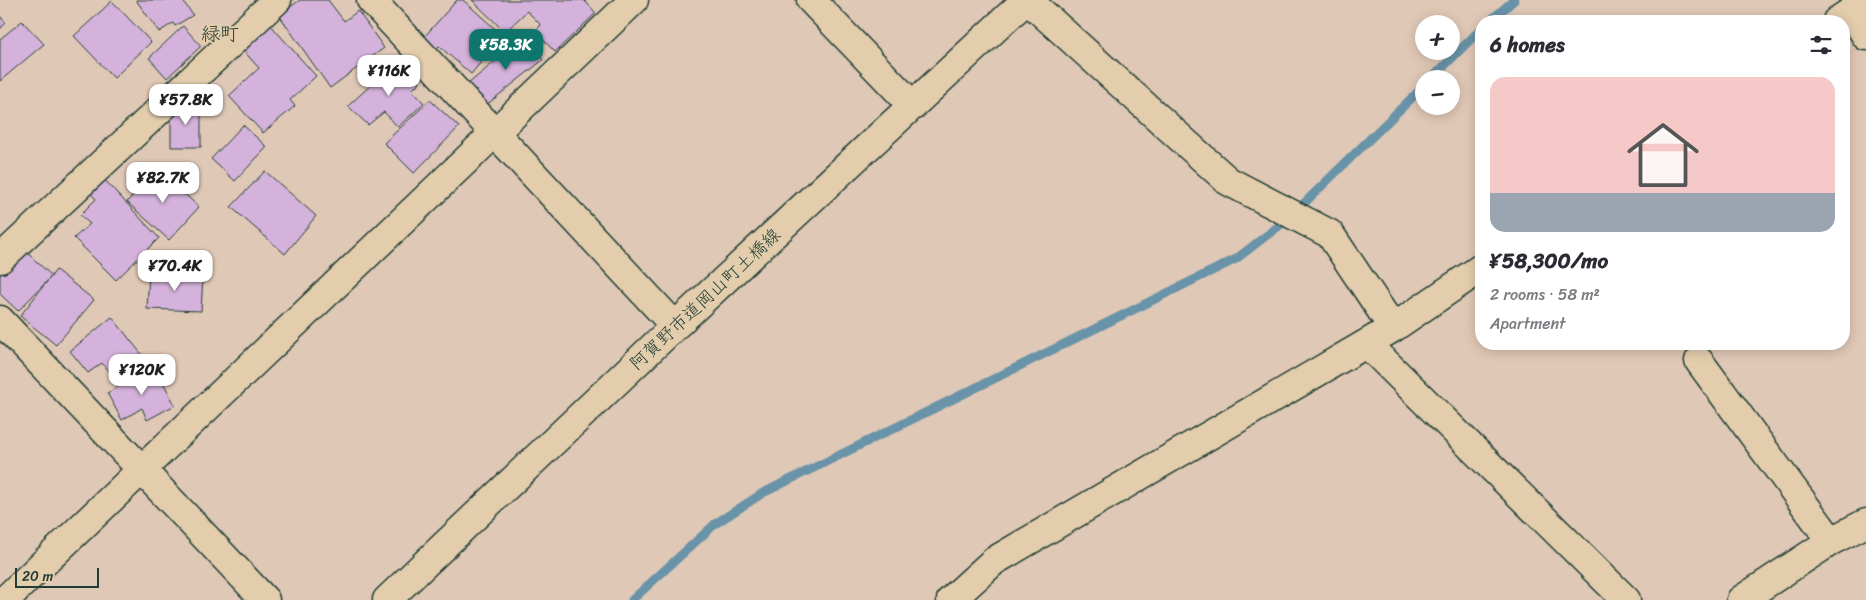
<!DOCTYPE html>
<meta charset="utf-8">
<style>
body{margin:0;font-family:Sriracha,"Klee One",sans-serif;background:#f7f7f7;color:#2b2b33;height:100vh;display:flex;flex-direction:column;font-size:19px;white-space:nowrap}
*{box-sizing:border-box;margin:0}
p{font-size:16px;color:#7c7c81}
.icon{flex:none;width:28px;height:28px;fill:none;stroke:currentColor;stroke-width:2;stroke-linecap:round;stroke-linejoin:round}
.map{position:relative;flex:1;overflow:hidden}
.side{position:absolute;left:1475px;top:15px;width:375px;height:335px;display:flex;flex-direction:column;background:#fff;border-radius:20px;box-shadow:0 2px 12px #0003}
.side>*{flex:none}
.fabs{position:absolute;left:1415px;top:15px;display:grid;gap:10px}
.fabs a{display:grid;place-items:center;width:45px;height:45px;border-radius:50%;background:#fff;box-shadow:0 2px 12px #0003;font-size:25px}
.scale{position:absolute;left:15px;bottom:12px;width:84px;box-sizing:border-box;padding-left:5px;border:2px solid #1f3d34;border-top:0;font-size:14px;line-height:18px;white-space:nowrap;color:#1f3d34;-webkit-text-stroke:4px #e3cdac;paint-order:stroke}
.price{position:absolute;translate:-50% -42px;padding:0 11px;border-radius:10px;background:#fff;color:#222;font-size:16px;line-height:32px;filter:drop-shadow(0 1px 2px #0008)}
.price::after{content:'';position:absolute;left:50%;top:30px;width:15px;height:11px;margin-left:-8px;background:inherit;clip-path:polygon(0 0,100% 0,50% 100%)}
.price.on{background:#0f766e;color:#fff}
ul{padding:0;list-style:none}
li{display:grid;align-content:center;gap:10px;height:265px;padding:0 15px}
li span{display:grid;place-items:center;height:155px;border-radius:15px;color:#555}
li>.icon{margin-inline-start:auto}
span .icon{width:90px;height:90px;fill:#fffc;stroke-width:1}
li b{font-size:21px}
h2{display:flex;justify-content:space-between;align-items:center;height:60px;padding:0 15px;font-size:21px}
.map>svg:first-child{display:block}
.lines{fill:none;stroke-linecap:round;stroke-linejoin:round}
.stream{stroke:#6893a8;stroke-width:9}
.building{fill:#d5b2dc;stroke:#1f3d34}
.minor-casing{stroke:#1f3d34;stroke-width:31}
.minor{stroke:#e3cdac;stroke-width:28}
.labels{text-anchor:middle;stroke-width:4;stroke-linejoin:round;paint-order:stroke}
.street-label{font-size:18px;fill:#1f3d34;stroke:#e3cdac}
.neighbourhood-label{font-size:19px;fill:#1f3d34;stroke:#e3cdac}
</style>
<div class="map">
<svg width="1866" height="600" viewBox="0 0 1866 600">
<rect width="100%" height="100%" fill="#e0c8b6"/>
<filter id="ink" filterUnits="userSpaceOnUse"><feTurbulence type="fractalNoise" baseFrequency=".02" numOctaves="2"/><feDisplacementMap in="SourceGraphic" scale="10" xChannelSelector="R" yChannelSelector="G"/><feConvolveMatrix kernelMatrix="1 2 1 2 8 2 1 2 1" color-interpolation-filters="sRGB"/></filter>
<g filter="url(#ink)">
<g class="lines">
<path class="stream" d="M1490 21 1514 0
M1431 79 1481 29
M632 600 715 524 763 493 1236 259 1288 219 1424 86"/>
</g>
<path class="building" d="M136 0H182L193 15 175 26 173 23 159 32Z
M300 0H328L344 21 358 11 384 48 330 88 279 15Z
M457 0H463L503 36 471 74 439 46 428 58 416 46Z
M472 0H584L596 13 555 52 535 31 541 25 527 11 505 32Z
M112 1 151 42 114 78 74 36Z
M0 16 6 23 0 29Z
M22 21 44 44 0 81V39Z
M267 21 316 76 290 100 295 106 263 133 229 96 259 68 239 46Z
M183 26 201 46 167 78 149 58Z
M525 36 543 60 485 106 468 84Z
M398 60 420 82 412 90 424 103 398 127 384 112 368 125 348 106Z
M430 100 459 127 414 173 384 143Z
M171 106H201V147H171Z
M243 125 267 147 235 181 211 159Z
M157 169 199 207 169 240 127 202Z
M265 171 316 216 285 254 231 207Z
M102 177 159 238 116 280 74 238 90 224 80 215 96 199 88 191Z
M22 248 52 276 18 311 0 294V272Z
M56 270 94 300 56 345 20 316Z
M149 272 203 276 201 311 147 309Z
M112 317 147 361 120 383 102 363 88 373 70 351Z
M155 367 175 405 147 420 142 408 122 420 107 393Z"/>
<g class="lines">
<g class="minor-casing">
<path id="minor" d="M371 0 675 326
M811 0 913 106
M1028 0 1228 181 1330 234 1393 328
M1851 11 1866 36
M1837 21 1866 2
M0 259 277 0
M0 320 265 600
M1367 344 1626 600
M1699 361 1831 541
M5 600 634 0
M387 600 675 326 1026 0
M951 600 994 561 1393 328 1481 268
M1741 600 1831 541 1866 523"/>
</g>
<use href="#minor" class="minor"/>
</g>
</g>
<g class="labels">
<g class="street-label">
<text transform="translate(705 299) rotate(-43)" y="6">阿賀野市道岡山町土橋線</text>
</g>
<g class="neighbourhood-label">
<text x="220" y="40">緑町</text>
</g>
</g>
</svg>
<div class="fabs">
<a>+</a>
<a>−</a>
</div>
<div class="scale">20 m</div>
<b class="price on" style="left:506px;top:71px">¥58.3K</b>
<b class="price" style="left:389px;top:97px">¥116K</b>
<b class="price" style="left:186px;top:126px">¥57.8K</b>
<b class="price" style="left:163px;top:204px">¥82.7K</b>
<b class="price" style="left:175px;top:292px">¥70.4K</b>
<b class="price" style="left:142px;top:396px">¥120K</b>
<section class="side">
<h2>6 homes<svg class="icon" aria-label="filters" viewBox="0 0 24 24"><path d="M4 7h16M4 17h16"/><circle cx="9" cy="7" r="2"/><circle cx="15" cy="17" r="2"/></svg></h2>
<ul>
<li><span style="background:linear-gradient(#f6c9c9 75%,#9aa5b1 0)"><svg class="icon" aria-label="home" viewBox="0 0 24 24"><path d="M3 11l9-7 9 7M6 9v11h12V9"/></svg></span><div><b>¥58,300/mo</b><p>2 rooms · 58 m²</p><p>Apartment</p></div></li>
</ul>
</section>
</div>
